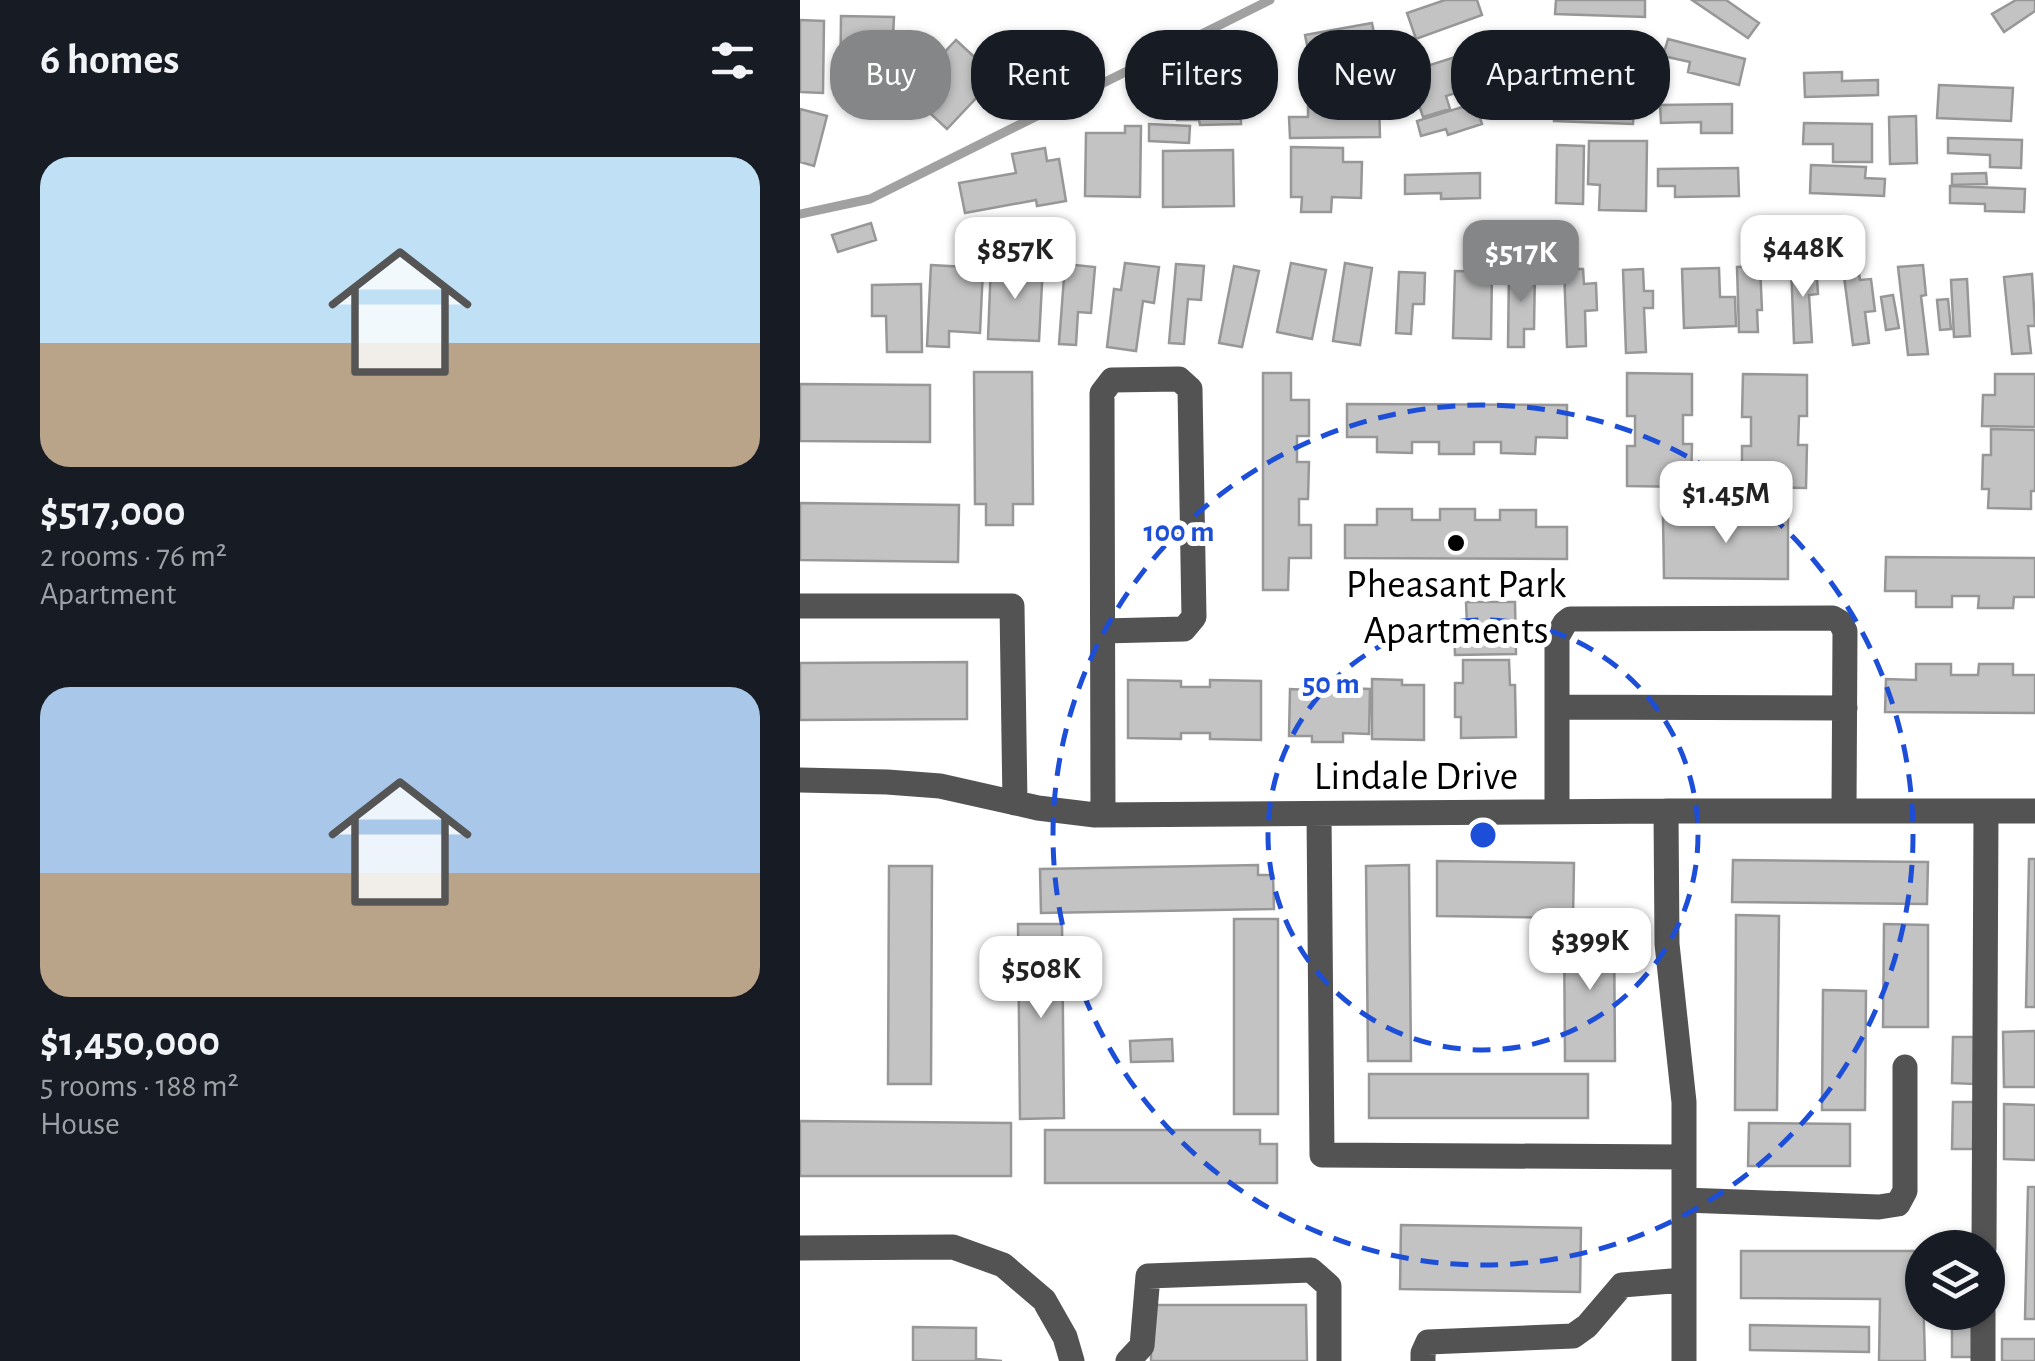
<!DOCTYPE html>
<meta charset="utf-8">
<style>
body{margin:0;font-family:"Alegreya Sans",sans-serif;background:#20242c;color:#f1f3f6;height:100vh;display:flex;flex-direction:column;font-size:38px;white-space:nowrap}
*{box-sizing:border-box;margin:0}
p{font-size:32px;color:#9ea1a6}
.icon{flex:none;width:55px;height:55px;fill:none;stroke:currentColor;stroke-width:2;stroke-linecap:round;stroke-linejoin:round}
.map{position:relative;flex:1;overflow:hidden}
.sheet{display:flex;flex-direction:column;background:#171b24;width:800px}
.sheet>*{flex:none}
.guide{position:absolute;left:30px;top:30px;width:950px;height:90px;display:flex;gap:20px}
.controls{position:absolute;left:1105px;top:1230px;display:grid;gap:20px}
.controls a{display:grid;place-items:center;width:100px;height:100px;border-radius:50%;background:#171b24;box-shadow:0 2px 8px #0004;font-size:50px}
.price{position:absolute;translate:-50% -85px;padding:0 22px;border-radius:20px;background:#fff;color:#222;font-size:32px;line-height:65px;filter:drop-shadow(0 2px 5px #0008)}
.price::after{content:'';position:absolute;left:50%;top:60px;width:30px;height:22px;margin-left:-15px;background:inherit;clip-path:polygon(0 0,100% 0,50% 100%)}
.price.current{background:#858687;color:#fff}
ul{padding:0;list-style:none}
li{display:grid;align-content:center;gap:20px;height:530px;padding:0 40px}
li span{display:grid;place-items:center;height:310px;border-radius:30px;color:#555}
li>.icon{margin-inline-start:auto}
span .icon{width:180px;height:180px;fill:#fffc;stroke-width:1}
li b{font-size:42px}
h2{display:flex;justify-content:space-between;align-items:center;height:120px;padding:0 40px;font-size:42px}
.tag{padding:0 35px;border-radius:40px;background:#171b24;box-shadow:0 2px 8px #0004;font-size:35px;line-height:90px}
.tag.current{background:#858687;color:#fff}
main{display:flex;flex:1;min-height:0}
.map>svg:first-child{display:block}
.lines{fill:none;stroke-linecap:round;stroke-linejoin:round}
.stream{stroke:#a1a1a1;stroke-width:9}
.building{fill:#c3c3c3;stroke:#979797;stroke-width:2.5}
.minor{stroke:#535353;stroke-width:25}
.ring{fill:none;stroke:#1d4ed8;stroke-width:5;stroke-dasharray:18 12}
.poi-dot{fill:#000;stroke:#fff;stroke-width:4}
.labels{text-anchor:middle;stroke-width:10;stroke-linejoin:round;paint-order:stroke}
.poi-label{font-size:40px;fill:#000;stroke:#fff}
.street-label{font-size:40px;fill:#000;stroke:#fff}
.centre{fill:#1d4ed8;stroke:#fff;stroke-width:5}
.ring-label{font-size:30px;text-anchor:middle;font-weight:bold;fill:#1d4ed8;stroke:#fff;stroke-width:10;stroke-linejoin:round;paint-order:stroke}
</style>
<main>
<section class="sheet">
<h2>6 homes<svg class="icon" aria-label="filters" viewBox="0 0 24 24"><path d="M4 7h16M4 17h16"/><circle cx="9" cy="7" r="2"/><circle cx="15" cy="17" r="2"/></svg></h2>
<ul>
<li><span style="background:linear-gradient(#bfe0f5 60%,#b9a48a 0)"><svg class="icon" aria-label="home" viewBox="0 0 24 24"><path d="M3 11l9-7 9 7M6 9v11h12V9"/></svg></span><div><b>$517,000</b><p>2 rooms · 76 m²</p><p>Apartment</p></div></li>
<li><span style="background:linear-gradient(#a9c7e8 60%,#b9a48a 0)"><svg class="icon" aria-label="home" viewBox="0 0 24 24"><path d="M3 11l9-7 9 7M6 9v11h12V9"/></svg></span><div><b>$1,450,000</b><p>5 rooms · 188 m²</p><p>House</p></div></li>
</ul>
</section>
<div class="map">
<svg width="1235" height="1361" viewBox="0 0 1235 1361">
<rect width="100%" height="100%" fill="#fff"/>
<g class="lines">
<path class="stream" d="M0 214 70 199 470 0"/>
</g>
<path class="building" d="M645 0H677L682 15 616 39 607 13Z
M756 0H845V17L755 14Z
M892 0H926L959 23 948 38Z
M1216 0H1235V11L1204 32 1192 14Z
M41 16 94 17 93 38H107L106 107H55V98H40Z
M0 20 24 21 23 93 0 92Z
M572 23 581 69 568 72 566 62 547 66 550 81 516 88 505 35Z
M756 38 819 41V50H833L832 68 755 65Z
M868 39 945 59 939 85 888 72 890 62 863 56Z
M156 40 196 77 147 129 119 103 132 89 120 78Z
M680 49 690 82 646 96 650 109 623 117 608 72Z
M1042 72V81L1078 80V95L1005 97 1004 73Z
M440 85 441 124 400 125 399 120H377V86Z
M1139 85 1213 88 1211 121 1137 118Z
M755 88 799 89V105L834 106 833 124 754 121Z
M579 101 580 137 490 138 489 117H508V102Z
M675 103 682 124 648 135 646 129 621 136 617 121Z
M932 104V133H901V122L861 123 860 105Z
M0 109 27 116 14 166 0 162Z
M1116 116 1117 163 1090 164 1089 117Z
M1004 123 1072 124V162H1033V144H1003Z
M349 124 390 126 389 143 349 141Z
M325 126H341L340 197 285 196 286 133H325Z
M1148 138 1222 140 1221 168 1190 167V155L1148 153Z
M789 141H847L846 211 799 210 800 185 788 184Z
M757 145 784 146 783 204 756 203Z
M491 147 543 148V162H562L561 198 532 197 531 212H501L502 197H491Z
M245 148 247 161 259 159 266 201 237 206 236 200 165 213 159 183 216 173 212 154Z
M433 150 434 206 363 207V151Z
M1011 165 1066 167 1065 178 1085 179 1084 196 1010 193Z
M938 168 939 196 875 197V186H858V169Z
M680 173V198L641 199V193L605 194V175Z
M1186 173 1187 184 1152 185V174Z
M1150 186 1225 189 1224 212 1185 211V204L1150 203Z
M71 223 76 240 38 252 32 235Z
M191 263 243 265 239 341 188 339Z
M325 263 359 267 354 303 343 301 336 351 307 347 314 289 321 290Z
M491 263 526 270 512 339 477 332Z
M545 263 572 268 560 345 533 341Z
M1016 263 1018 294 1009 295 1012 342 994 343 991 264Z
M265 264 295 267 291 313 278 312 276 345 259 344Z
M376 264 404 266 401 300 388 299 384 344 369 343Z
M131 265 183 268 180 333 149 331V347L127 346Z
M1123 265 1126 295 1121 296 1128 354 1108 355 1098 267Z
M434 266 459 271 442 347 419 343Z
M960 266 962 310H957L958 332H939L937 267Z
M1058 267 1060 280 1071 279 1075 311 1065 312 1069 343 1053 345 1043 269Z
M919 268 920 297H935L936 326 884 328 882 269Z
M709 269H735L734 329H724V347H708Z
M764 269H783L784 284 796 283 797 310 785 311 786 346 767 347Z
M843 269 844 291H853V308H844L846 352 826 353 823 270Z
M655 271 692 272 691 339 653 338Z
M599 272 625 273 624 304H613L611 334 596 333Z
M1232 274 1235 326H1228L1231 353 1212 354 1204 277Z
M1167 279 1170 336 1154 337 1151 280Z
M121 284 122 352H87L86 316H72V285Z
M1093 295 1099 328 1086 330 1081 297Z
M1148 299 1151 329 1140 330 1137 300Z
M174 372H232L233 504H213V525H186V504H175Z
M463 373H491V400H509V436H497V462H509L508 499H499V525H511V558H489L488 590H463Z
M827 373 892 374V415H883V444H892L891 487 827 486V446H835V416H827Z
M943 374 1007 375V416H999L998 445H1007L1006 488 942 487V446H951V417H942Z
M1195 374H1235V427L1182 426 1183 395H1195Z
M0 384 130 385V442L0 441Z
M547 404 767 405V438L736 437 735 454 701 453V442H674V454H639V442H612V453L577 452V437H547Z
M1191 429 1235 430V491H1231V509L1188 508 1189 489H1182L1183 455H1191Z
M0 503 159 505 158 562 0 560Z
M904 507H948V517H988V579L864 578 863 517H904Z
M577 509H612V520H640V509H675V520H700V510H736V527H767V559L545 558V525H577Z
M1086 557 1235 558V597H1214L1213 608H1178L1179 596H1152V607H1116V591H1085Z
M666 602H715L716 654 655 655 654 625H667Z
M663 660H709L710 685H715L716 737 661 738V717H655V683H663Z
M167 662V719L0 720V663Z
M1116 664H1151V675H1178L1179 664H1213V675H1235V713L1085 712 1086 679 1116 680Z
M511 679 543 680V688L570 689 569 734 543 733V742H512V736H489L490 689 511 690Z
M572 679 602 680V685H624V740L572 739Z
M328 680 381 681V687H410V680L461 681V740L410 739V733H381V739L328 738Z
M1229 859H1235V1007H1226Z
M933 860 1128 862 1127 904 932 902Z
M637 861 774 863 773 918 637 916Z
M458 865V875H473L474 909 241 913 240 869Z
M609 865 611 1061H568L566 866Z
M89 866H132L131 1084H88Z
M936 915 979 916 977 1110H935Z
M434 919H478V1114H434Z
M218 924H262L264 1118 220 1119Z
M1084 924 1128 925V1027H1083Z
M764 925H814L815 1061H765Z
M1023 990 1066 991 1065 1110H1022Z
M1235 1031V1087H1204L1203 1032Z
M1153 1037H1174V1084L1152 1083Z
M372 1039 373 1061 331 1062 330 1041Z
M569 1074H788V1118H569Z
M1153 1102H1174L1173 1149H1152Z
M1204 1104 1235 1105V1160L1204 1159Z
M0 1121 211 1123V1176H0Z
M949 1123 1050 1124V1166H948Z
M245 1130H460V1144H477V1183H245Z
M1228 1187H1235V1319H1225Z
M601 1225 781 1228 780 1292 600 1289Z
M941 1251H1122L1125 1361H1079L1080 1299 941 1298Z
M351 1305H506L507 1361H351Z
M1152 1312H1173V1357H1152Z
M950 1325 1069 1327V1352L950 1350Z
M113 1327 176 1328V1359L202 1361H113Z
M1202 1339H1235V1361H1202Z"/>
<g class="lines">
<path class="minor" d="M0 606H212L215 803
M303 631 384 629 394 617 390 389 379 379 312 380 302 393 303 815
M757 707 1045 708
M0 780 87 782 140 786 238 808 295 815 866 811H1235
M866 811 867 944 884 1102V1361
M757 812V637L765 623 770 619 1033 618 1040 622 1045 631 1044 811
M519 814 522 1155 883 1157
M884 1200 1079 1207 1098 1204 1105 1191V1067
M0 1248 153 1247 203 1265 244 1300 265 1337 272 1361
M1184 1248 1186 811
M328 1361 342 1346 348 1276 511 1270 529 1286V1361
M623 1361V1353L628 1342 773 1336 787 1326 822 1285 884 1280
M1183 1361V1312"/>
</g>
<g class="ring">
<circle cx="683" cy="835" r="215"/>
<circle cx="683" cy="835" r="430"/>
</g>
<circle class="poi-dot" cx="656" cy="543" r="10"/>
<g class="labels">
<g class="poi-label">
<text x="656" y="597">Pheasant Park<tspan x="656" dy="46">Apartments</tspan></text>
</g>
<g class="street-label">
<text x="616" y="789">Lindale Drive</text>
</g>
</g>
<circle cx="683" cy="835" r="15" class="centre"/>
<g class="ring-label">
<text x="379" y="541">100 m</text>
<text x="531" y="693">50 m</text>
</g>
</svg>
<div class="controls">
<a><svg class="icon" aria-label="layers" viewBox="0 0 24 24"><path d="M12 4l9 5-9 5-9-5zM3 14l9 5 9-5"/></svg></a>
</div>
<b class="price" style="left:1003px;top:300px">$448K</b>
<b class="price" style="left:215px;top:302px">$857K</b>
<b class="price current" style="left:721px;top:305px">$517K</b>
<b class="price" style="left:926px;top:546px">$1.45M</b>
<b class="price" style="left:790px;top:993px">$399K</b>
<b class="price" style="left:241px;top:1021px">$508K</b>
<div class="guide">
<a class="tag current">Buy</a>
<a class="tag">Rent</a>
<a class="tag">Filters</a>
<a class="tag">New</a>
<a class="tag">Apartment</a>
</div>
</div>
</main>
